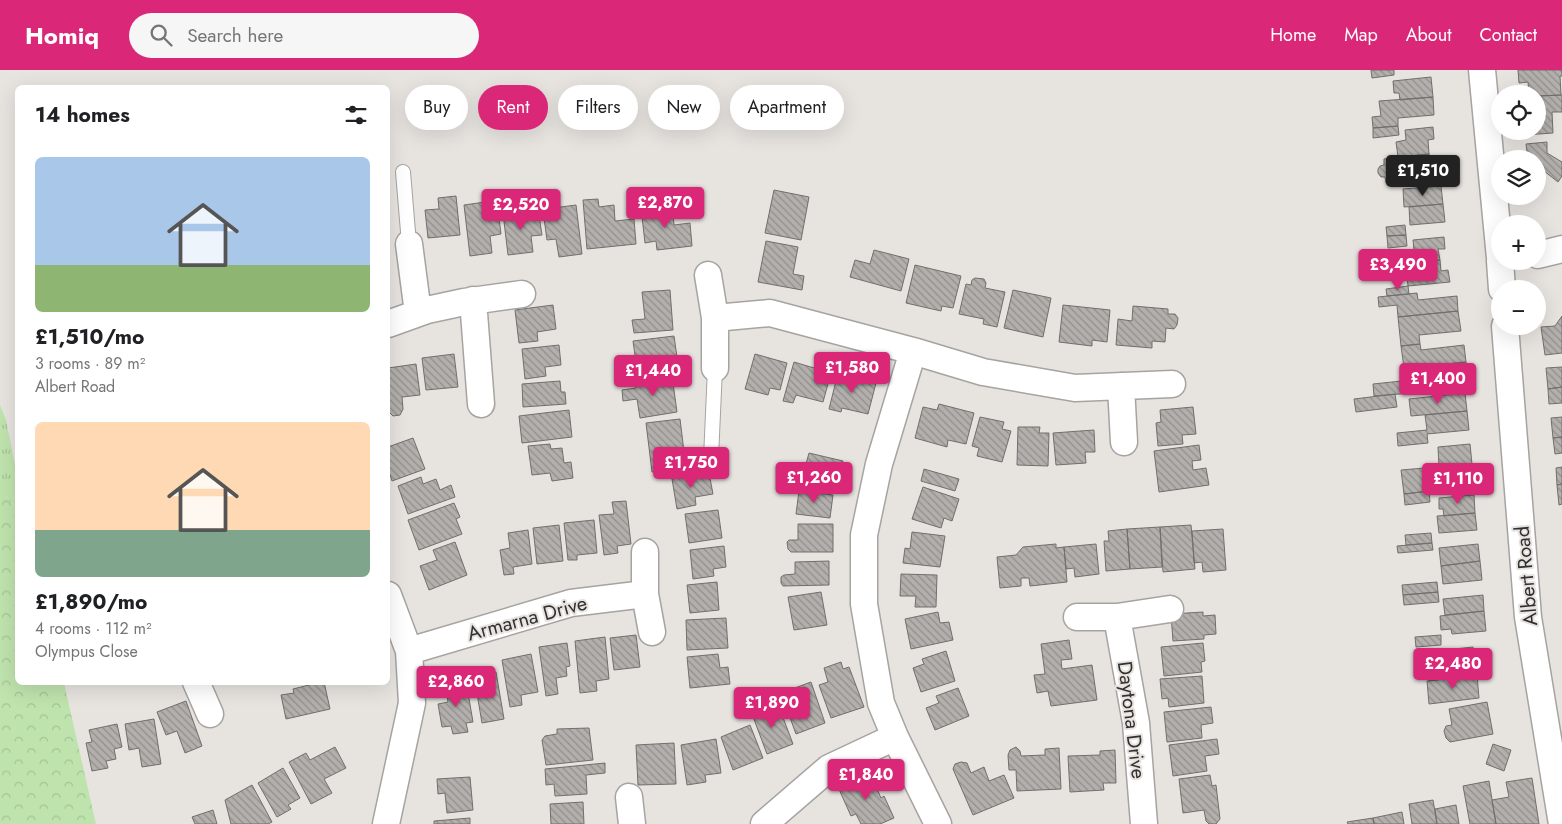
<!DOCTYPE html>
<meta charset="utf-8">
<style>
body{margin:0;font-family:Jost,sans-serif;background:#f6f6f6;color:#202124;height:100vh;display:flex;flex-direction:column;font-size:19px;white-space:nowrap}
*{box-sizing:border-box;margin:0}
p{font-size:16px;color:#757577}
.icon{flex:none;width:28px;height:28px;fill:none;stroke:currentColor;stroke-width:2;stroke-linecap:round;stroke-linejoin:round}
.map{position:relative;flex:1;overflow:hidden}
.sheet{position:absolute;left:15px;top:15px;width:375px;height:600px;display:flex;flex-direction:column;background:#fff;border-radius:8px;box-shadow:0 5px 20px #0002}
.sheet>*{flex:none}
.hud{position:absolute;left:405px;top:15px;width:475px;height:45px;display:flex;gap:10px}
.fabs{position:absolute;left:1491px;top:15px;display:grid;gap:10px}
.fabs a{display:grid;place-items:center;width:55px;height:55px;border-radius:50%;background:#fff;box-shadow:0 5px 20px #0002;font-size:25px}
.price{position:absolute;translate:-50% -42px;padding:0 11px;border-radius:5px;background:#db2777;color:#fff;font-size:16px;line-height:32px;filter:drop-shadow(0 1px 2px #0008)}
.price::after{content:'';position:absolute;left:50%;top:30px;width:15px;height:11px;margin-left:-8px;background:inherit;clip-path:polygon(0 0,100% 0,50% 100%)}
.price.active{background:#222;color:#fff}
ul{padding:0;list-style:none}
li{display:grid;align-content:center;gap:10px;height:265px;padding:0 20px}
li span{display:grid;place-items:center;height:155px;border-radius:8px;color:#555}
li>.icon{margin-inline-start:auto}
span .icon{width:90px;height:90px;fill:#fffc;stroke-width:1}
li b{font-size:21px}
h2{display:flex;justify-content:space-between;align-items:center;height:60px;padding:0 20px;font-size:21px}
.tag{padding:0 18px;border-radius:22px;background:#fff;box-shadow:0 5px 20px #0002;font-size:18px;line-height:45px}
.tag.active{background:#db2777;color:#fff}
header{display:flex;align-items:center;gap:30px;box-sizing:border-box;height:70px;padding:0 25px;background:#db2777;color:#fff}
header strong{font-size:24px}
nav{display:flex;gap:28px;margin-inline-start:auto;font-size:18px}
.search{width:350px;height:45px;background:#f6f6f6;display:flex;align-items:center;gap:12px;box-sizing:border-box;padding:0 18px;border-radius:28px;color:#757577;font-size:19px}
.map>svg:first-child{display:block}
.forest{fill:url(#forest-crowns)}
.park{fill:url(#park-tufts)}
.building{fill:url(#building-back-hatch);stroke:#716f6c}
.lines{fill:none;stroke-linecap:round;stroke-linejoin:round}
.lane-casing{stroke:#a6a3a1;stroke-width:16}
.street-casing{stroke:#a6a3a1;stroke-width:29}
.lane{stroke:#fff;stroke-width:14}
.street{stroke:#fff;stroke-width:26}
.labels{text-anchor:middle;stroke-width:4;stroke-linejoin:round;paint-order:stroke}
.street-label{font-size:20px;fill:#31302f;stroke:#e7e4e0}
</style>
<header>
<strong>Homiq</strong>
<div class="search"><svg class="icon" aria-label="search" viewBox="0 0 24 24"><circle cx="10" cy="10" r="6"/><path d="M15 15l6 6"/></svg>Search here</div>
<nav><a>Home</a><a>Map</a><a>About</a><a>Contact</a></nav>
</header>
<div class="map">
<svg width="1562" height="754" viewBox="0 0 1562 754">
<defs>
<pattern id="forest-crowns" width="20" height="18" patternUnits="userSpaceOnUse" patternTransform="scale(1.25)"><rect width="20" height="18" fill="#bfe3ad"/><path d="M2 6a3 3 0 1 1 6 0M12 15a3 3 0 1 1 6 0" fill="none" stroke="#a5c395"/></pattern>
<pattern id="park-tufts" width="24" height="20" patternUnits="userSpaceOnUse" patternTransform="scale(1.25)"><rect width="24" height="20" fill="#bfe3ad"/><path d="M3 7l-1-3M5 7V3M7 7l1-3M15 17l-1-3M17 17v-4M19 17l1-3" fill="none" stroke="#a5c395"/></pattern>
<pattern id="building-back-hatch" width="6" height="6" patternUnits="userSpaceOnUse" patternTransform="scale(1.25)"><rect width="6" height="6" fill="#b2afac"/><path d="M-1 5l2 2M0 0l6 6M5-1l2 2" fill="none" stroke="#918f8c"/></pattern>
</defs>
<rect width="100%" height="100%" fill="#e7e4e0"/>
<path class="forest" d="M0 426H5L17 438 18 612 64 613 96 754H0Z"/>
<path class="park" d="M0 335 6 350 17 404V438L5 426H0Z"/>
<path class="building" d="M1371 0H1394V5L1372 8Z
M1518 0H1562V6H1560L1561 25 1538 26V24H1529L1528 12 1519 13Z
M1431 7 1433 27 1400 30 1399 23H1394L1393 11Z
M1562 25V42H1552L1553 63 1524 65V61H1538V26Z
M1433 27 1434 45 1398 48V56L1373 58 1372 47 1381 46 1379 31Z
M1398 56 1399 65 1373 68V58Z
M1433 57 1434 69 1428 70 1429 84 1398 87 1396 72 1406 70 1405 60Z
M1547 72V83L1562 92V106L1558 112 1544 101 1538 102V89H1528L1526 74Z
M1429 84 1430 90 1436 89 1438 104 1419 106 1420 109 1386 113 1385 107H1381L1378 103V99L1380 96 1384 95V89Z
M1441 116 1443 134 1404 137 1403 119Z
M774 120 809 127 801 170 765 163Z
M456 126 460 165 428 168 425 140 439 139 438 128Z
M598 129 599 137 614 135 615 151 634 149 636 174 587 179 583 130Z
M485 132 486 141 498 140 501 164 490 166 492 183 470 186 464 135Z
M1443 134 1445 152 1410 155 1409 137Z
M576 135 582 184 559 187 556 169 547 170 544 148 554 146 553 138Z
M672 135 674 155 690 153 692 176 657 180 656 171 645 173 641 138Z
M538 139 542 165 531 166 533 182 508 185 503 143Z
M1405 155 1406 165 1387 166 1386 157Z
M1406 165 1407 176 1388 178 1387 166Z
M1444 167 1445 179H1438L1440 190 1406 194 1405 181 1414 180 1413 170Z
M766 171 798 177 793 204 804 206 802 220 758 212Z
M874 180 909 189 901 221 850 207 855 190 870 194Z
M1440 190 1441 201 1448 200 1450 212 1408 216 1406 194Z
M915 195 961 206 953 238 942 236 941 241 906 233Z
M975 208 984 209 986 213 985 218 1005 222 997 257 983 254 984 249 959 244 966 214 971 215 972 210Z
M1408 216 1409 224 1387 226 1386 219Z
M670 220 673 260 634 263 632 250 645 249 642 222Z
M1013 220 1051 228 1043 267 1004 258Z
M1417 223 1418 230 1457 226 1458 241 1398 247 1397 235 1379 237 1378 227Z
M553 235 556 259 537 262 538 271 519 273 515 240Z
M1063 235 1110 240 1107 272 1092 270V276L1059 272Z
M1133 236 1168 239V244H1175L1178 248 1177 255 1174 259 1166 258 1165 272 1152 271V278L1116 275 1118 249 1132 251Z
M1458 241 1461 261 1419 265 1420 274 1401 276 1398 247Z
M1562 246V283L1545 285 1541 257 1555 256Z
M674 266 679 301 638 307 633 271Z
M1420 274 1421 280 1464 275 1466 292 1404 298 1401 276Z
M559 275 561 295 545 297 546 306 525 309 522 279Z
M454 284 458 317 426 320 422 288Z
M755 284 787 293 780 320 770 318 768 325 745 319Z
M794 292 831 303 823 332 796 325 793 333 783 331Z
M1466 292 1468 311 1424 315 1422 297Z
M416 294 420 325 402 327 403 339 400 345 393 346 389 342 388 329V298Z
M1562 297V317L1548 319 1546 298Z
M838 303 876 313 868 344 842 338 841 342 829 339Z
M672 306 677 342 640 348 637 329 623 331 622 320 636 318 635 312Z
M1411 310 1412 323 1374 326 1373 314Z
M560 311 561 322H565L566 334 523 337 522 314Z
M1562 317V333L1549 334 1548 319Z
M1465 323 1467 341 1411 346 1409 329Z
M1395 324 1397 337 1356 342 1354 329Z
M939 334 974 343 966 374 948 370 947 377 915 368 923 337 937 340Z
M1193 337 1196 364 1182 365 1183 374 1158 376 1156 353 1161 352 1160 340Z
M569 340 572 367 522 373 519 346Z
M1467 341 1469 360 1427 364 1428 373 1398 376 1397 363 1427 360 1425 345Z
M980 347 1004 352 1002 359 1011 361 1002 392 977 386 979 378 972 376Z
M1562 347V367L1553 368 1551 348Z
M680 349 686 398 652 402 646 353Z
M1018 357H1040L1039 363H1049L1048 396 1017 395Z
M1094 360 1095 382H1085L1086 393 1056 395 1053 363Z
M1562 367V383L1555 384 1553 368Z
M413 368 425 399 392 411 388 399V377Z
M550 374 551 379 562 378 564 393 571 392 573 408 552 411 550 403 532 405 528 376Z
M1470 374 1472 394 1439 397 1438 377Z
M1199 375 1201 390 1192 391 1193 400 1206 398 1209 415 1159 422 1154 381Z
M809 383 843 391 838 413 831 411 829 420 809 415 811 407 803 405Z
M1472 394 1473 412 1429 416V421L1404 424 1401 400Z
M1562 397V414L1557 415 1556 398Z
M924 399 959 409 955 421 921 411Z
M709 403 713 424 695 427 696 435 677 439 672 409Z
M421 407 423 414 436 409 440 420 451 415 455 427 408 444 398 416Z
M1562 414V434L1559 435 1557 415Z
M923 417 959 429 952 451 944 448 941 458 912 449Z
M799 421 833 425 830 448 796 444Z
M1429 421 1430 432 1405 435 1404 424Z
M1474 425 1475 443 1444 446 1443 439H1439V428Z
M626 431 631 474 617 476 618 483 604 485 599 445 614 444 612 432Z
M454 433 460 447 456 449 462 464 419 480 408 450Z
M718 440 722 468 689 473 685 444Z
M1475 443 1477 460 1439 463 1437 446Z
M594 450 597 483 577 485V490H568L564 453Z
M798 454H833V482H791L788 479 787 472 789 470H798Z
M559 455 563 491 537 494 533 458Z
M1191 455 1195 499 1163 502 1160 457Z
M1160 457 1162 497 1130 499 1127 459Z
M1127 459 1130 499 1106 501 1104 471H1109L1108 461Z
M1223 459 1226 500 1203 502 1202 492 1194 493 1192 461Z
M528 460 532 494 513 497 514 504 504 505 500 480 510 478 508 463Z
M912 462 945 466 940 497 903 493 905 478 910 479Z
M1431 463 1432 473 1406 475 1405 465Z
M455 472 467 505 429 520 420 496 437 490 433 480Z
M1432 473 1433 480 1398 483 1397 476Z
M1056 474V478L1064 477 1067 512 1030 516 1029 508H1021V516L1000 518 997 487 1016 485 1023 477Z
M1096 474 1099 504 1075 507 1074 498 1066 499 1064 477Z
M1478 474 1480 491 1441 496 1439 478Z
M724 476 726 497 713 499 714 506 693 509 690 480Z
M829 491V515L783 516 781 513V507L784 505 795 504V492Z
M1480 491 1482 510 1443 514 1441 496Z
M901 504 937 505 936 537H915L916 526H900Z
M717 512 719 540 690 543 687 515Z
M1437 512 1438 522 1403 525 1402 515Z
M821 522 827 555 794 560 788 527Z
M1438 522 1439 532 1404 535 1403 525Z
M1483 525 1484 541 1445 545 1443 529Z
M1484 541 1486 561 1452 564 1451 559 1441 560 1440 546Z
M938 542 940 553 949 552 953 570 911 579 905 549Z
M1203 542V546L1215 545 1216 564 1204 565V569L1173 571 1171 544Z
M726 548 728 578 687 580 686 550Z
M636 565 640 597 614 600 610 568Z
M1441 565V575L1416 577 1415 567Z
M605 567 609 609 596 611 597 621 580 623 575 571Z
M1069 570 1072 589 1061 590 1062 599 1092 595 1097 630 1051 636 1048 621 1037 623 1034 605 1045 604 1041 574Z
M567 573 570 596 566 597 567 606 556 608 558 624 546 626 539 577Z
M1203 573 1205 591 1201 592 1202 602 1164 606 1161 577Z
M1473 577 1477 605 1429 611 1428 601 1447 599 1445 580Z
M946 581 955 611 921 622 913 598 924 594 922 589Z
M531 584 538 622 521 625 522 635 510 637 502 590Z
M718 584 720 598 728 597 730 614 690 618 687 587Z
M841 592 843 599 849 597 864 637 831 648 819 615 828 612 824 598Z
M496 602 504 649 482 653 474 606Z
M1477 605 1479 628 1429 634 1427 611Z
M1202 606 1204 633 1169 637 1168 628 1162 629 1160 609Z
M466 611 473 652 466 653 468 662 453 664 451 656 442 657 438 634 448 632 445 615Z
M321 612H324L330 639 286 649 281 625 294 623 293 619Z
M811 612 825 653 796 664 781 623Z
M958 618 969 646 935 660 926 638 939 633 936 626Z
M186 631 202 676 185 683 177 661 166 665 157 642Z
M1487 632 1493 664 1450 672 1446 668 1444 661 1446 656 1452 655 1449 639Z
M779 637 793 674 767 684 752 644 753 640 759 638 763 639 764 643Z
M1211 637 1213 653 1201 655 1202 668 1167 672 1164 642Z
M154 649 161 694 142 697 139 678 129 680 125 654Z
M117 654 122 677 114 679 116 689 106 691 108 698 92 701 86 673 92 672 89 660Z
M750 655 763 688 733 700 721 667Z
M589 658 593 690 546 695 542 670 545 666 557 664V659Z
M716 669 721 703 705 705 706 712 687 715 681 675Z
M1217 669 1219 684 1205 686 1207 701 1173 706 1169 675Z
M674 673 676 714 638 715 636 675Z
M1493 674 1511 680 1504 701 1486 694Z
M335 677 346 698 324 709 332 723 311 734 289 692 306 683 310 690Z
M1016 677 1020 681 1021 686 1045 685V679L1059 678 1061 719 1017 721 1016 700H1009L1008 685 1010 680Z
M1115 680 1116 713H1103L1104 720 1070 722 1068 686 1100 685V681Z
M961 692 967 693 971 703 984 697 989 711 1004 705 1014 728 973 745 953 699 955 694Z
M605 693V703L586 705 587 724 555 726 554 714 546 715 545 699Z
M283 698 300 728 288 735 291 739 277 747 258 713Z
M870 703 881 728 884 726 894 748 880 754H861L856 744 851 746 838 717Z
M1210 705 1212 716 1216 715 1220 749 1216 754H1209L1206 751 1204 740 1183 743 1179 709Z
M470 707 473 740 447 743 445 723 438 724 437 709Z
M1532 708 1539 754H1496L1492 730 1509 727 1506 712Z
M1489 711 1496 754H1470L1463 716Z
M252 715 272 752 268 754H231L225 730Z
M1433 730 1437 754H1412L1409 734Z
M583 732 584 754H551L550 734Z
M1456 735 1459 754H1437L1435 739Z
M213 740 217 754H195L192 747Z
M1402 742 1404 754H1374L1373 748Z
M470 748V754H434V751Z
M1373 748 1374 754H1348L1347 752Z"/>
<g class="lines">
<g class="lane-casing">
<path id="lane" d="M403 102 409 174
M711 388 715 298"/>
</g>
<g class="street-casing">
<path id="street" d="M1482 0 1500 188
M409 174 418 243
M1538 185 1562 179
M1500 191 1502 219
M708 205 715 248V298
M473 230 481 334
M715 248 770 243 913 281 983 302 1075 318 1172 314
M388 254 427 240 464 232 522 224
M1505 256 1528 547 1562 754
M913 281 879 394 864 465V534L881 633 895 667 938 754
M1121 316 1124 372
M645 482V524L652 562
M1077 547H1117L1170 539
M1117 547 1136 653 1144 754
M409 581 571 533 645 524
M196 612 210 644
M629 727 632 754
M386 754 412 633 409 581 388 525
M764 754 829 698 895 667"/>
</g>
<use href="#lane" class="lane"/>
<use href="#street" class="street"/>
</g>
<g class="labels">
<g class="street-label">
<text transform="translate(1526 506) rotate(-95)" y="7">Albert Road</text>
<text transform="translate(527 548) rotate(-15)" y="7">Armarna Drive</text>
<text transform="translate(1132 650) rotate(83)" y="7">Daytona Drive</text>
</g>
</g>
</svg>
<div class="fabs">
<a><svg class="icon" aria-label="locate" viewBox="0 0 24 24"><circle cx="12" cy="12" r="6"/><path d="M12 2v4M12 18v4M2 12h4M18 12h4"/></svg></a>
<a><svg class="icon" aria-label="layers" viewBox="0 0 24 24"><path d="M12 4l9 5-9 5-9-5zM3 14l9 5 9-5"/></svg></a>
<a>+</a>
<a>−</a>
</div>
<b class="price active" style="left:1423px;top:127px">£1,510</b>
<b class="price" style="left:665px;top:159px">£2,870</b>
<b class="price" style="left:521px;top:161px">£2,520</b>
<b class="price" style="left:1398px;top:221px">£3,490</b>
<b class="price" style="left:852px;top:324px">£1,580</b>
<b class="price" style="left:653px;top:327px">£1,440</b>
<b class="price" style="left:1438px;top:335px">£1,400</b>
<b class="price" style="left:691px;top:419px">£1,750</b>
<b class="price" style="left:814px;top:434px">£1,260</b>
<b class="price" style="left:1458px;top:435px">£1,110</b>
<b class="price" style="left:1453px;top:620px">£2,480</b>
<b class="price" style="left:456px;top:638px">£2,860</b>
<b class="price" style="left:772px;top:659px">£1,890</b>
<b class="price" style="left:866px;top:731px">£1,840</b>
<div class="hud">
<a class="tag">Buy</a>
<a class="tag active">Rent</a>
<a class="tag">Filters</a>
<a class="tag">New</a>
<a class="tag">Apartment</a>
</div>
<section class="sheet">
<h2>14 homes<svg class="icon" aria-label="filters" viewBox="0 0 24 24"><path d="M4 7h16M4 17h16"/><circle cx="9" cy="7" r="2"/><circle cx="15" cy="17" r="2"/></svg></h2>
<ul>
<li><span style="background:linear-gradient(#a9c7e8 70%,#8fb573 0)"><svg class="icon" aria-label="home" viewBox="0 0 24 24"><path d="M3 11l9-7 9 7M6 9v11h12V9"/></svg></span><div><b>£1,510/mo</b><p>3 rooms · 89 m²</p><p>Albert Road</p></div></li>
<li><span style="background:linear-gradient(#ffd9b3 70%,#7fa58c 0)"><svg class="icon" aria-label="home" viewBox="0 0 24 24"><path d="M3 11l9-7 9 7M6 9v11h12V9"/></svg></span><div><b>£1,890/mo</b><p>4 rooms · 112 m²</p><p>Olympus Close</p></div></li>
</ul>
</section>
</div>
